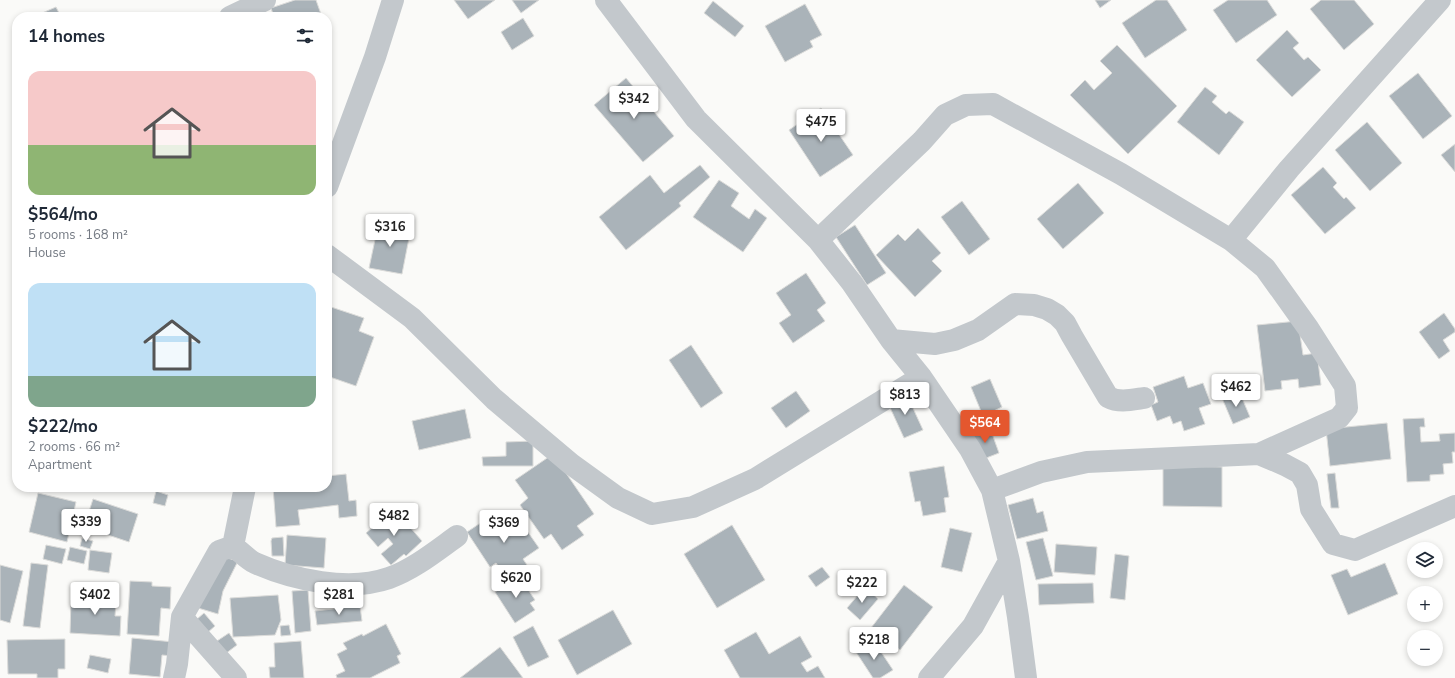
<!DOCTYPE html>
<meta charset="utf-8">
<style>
body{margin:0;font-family:"Nunito Sans",sans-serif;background:#f6f6f7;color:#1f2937;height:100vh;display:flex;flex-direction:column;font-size:15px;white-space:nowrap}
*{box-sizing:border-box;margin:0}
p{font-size:13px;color:#747a83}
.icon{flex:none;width:22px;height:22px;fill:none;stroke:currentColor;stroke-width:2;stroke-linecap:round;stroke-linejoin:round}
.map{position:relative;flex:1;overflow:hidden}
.sheet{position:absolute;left:12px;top:12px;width:320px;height:480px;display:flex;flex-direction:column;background:#fff;border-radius:16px;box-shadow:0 2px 6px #0003}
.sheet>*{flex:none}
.controls{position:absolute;left:1407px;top:542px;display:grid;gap:8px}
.controls a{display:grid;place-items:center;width:36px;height:36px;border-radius:50%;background:#fff;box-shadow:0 2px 6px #0003;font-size:20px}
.price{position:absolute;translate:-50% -34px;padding:0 9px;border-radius:4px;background:#fff;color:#222;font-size:13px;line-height:26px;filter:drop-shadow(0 1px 2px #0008)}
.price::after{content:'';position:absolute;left:50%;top:24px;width:12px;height:9px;margin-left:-6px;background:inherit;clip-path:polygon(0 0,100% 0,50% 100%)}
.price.selected{background:#e4572e;color:#fff}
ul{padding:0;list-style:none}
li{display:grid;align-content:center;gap:8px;height:212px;padding:0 16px}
li span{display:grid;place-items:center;height:124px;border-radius:12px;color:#555}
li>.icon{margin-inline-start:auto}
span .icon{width:72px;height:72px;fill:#fffc;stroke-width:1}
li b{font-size:17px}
h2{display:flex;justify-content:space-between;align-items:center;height:48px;padding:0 16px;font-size:17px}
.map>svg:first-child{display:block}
.building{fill:#aab3b9;stroke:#dcdcda}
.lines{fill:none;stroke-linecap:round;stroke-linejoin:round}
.minor{stroke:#c3c8cc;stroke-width:22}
</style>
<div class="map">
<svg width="1455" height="678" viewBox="0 0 1455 678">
<rect width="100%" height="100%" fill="#fafaf8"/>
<path class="building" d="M295 0H316L322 17H274L271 8Z
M454 0H495L468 19Z
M512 0H539L521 13Z
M1095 0H1111L1100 8Z
M1156 0H1167L1187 30 1145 58 1122 23Z
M1228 0H1267L1277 15 1236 43 1213 10Z
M1321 0H1354L1374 24 1344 50 1310 9Z
M713 1 744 26 735 37 704 13Z
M805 4 822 35 810 41 813 47 785 62 765 26Z
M56 7 61 17H33Z
M523 18 534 36 512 50 501 32Z
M1287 30 1299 43 1293 48 1304 60 1308 57 1321 70 1292 97 1256 60Z
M1117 45 1177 106 1128 154 1070 95 1085 80 1094 90 1112 73 1100 61Z
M1418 73 1452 116 1423 139 1389 96Z
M626 78 674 136 643 162 594 105Z
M1205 87 1217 96 1212 102 1226 114 1229 111 1244 122 1219 155 1177 122Z
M821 108 853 155 820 177 789 130Z
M1367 122 1402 163 1370 191 1335 150Z
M1455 144V172L1441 155Z
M700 165 710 177 679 203 681 206 626 250 599 217 650 175 664 193Z
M1323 167 1337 183 1333 187 1344 199 1346 197 1356 208 1325 234 1291 195Z
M719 180 739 193 731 206 749 219 755 209 767 218 743 252 693 217Z
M1078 183 1104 213 1063 249 1037 219Z
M962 201 990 239 969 255 941 217Z
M379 221 411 228 402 274 369 268Z
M855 225 886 273 867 285 836 237Z
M918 228 941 253 932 261 942 271 915 297 876 255 898 234 905 241Z
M806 273 826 303 817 310 825 321 793 343 779 323 791 315 776 293Z
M331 307 364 318 359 331 374 337 356 386 327 376V319Z
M1444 313 1455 329V332L1443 340 1450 351 1439 359 1419 332Z
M1298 321 1303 355 1317 353 1321 385 1299 388 1298 379 1281 381 1282 389 1265 391 1257 325Z
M691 345 723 393 701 408 669 360Z
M1184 376 1188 388 1203 383 1211 404 1199 408 1205 424 1184 431 1181 421 1173 424 1170 416 1157 421 1151 405 1158 402 1153 387Z
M990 379 1002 407 983 416 971 387Z
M796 391 810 411 786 428 771 408Z
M1239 391 1250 417 1233 424 1222 398Z
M906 393 923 430 904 438 887 401Z
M465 409 471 438 419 450 412 421Z
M1424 418 1425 427H1420L1421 442 1440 441 1439 434 1455 433V452H1452L1453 463 1443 464 1444 474 1430 475V481L1407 482 1403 419Z
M1387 423 1391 459 1330 466 1326 429Z
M990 428 999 453 981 460 972 434Z
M533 441V466H483L482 457 506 456V442Z
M553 454 594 514 577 526 584 535 562 550 551 534 544 539 520 505 528 498 515 480Z
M944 466 949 497 944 498 946 512 923 516 920 501 915 502 909 472Z
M1163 466 1222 467V507L1163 506Z
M1335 473 1339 508H1331L1327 474Z
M346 474 349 501 356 500 357 516 339 518 338 505 298 510 300 525 276 527 273 487H327V476Z
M156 491 168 495 165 506 153 503Z
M38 493 76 502 67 542 29 532Z
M1033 498 1037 513 1043 511 1048 531 1017 539 1008 505Z
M93 499 138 514 129 542 84 527Z
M394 509 422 541 406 556 404 554 391 565 381 554 393 544 388 538 378 547 366 533Z
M494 514 501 525 516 515 539 548 523 559 527 565 507 578 496 563 490 567 467 532Z
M732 525 765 580 717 608 684 554Z
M950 528 972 533 962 572 941 567Z
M287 535 326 538 324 568 285 565Z
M283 537 284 556H272L271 541 272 538Z
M82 538 93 541 90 549 80 546Z
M1043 538 1053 576 1036 580 1026 542Z
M1056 544 1097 547 1095 575 1054 572Z
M46 545 66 549 62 564 43 559Z
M70 547 87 551 84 564 67 560Z
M90 550 112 553 109 573 88 570Z
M1115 554 1129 556 1125 600 1110 598Z
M220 556 238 561 223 591 218 614 198 608Z
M31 563 48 565 40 628 23 626Z
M1385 563 1398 594 1348 615 1331 575 1347 569 1351 577Z
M0 565 23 571 10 623 0 620Z
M822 567 830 577 816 587 808 576Z
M519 576 535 600 530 603 535 610 515 623 495 592Z
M130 581 152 582V586L171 587 170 609 161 608 159 636 127 634Z
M1093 583 1094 603 1039 605 1038 584Z
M904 585 933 607 900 650 871 628Z
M865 587 878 599 860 620 847 608Z
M308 590 311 631 295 633 292 591Z
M84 592 110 594V601L116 602 115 616H121L120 636 70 633 71 600 84 601Z
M278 595 281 620 275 635 233 637 230 598Z
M360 606 362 621 317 625 315 611Z
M613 610 632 644 577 675 558 640Z
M204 613 215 626 207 633 196 620Z
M386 624 401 654 397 656 400 663 370 678H337L336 675 345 671 337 654 347 649 343 643 362 634 363 636Z
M289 625 291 635 281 636 280 626Z
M533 626 549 657 528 667 513 637Z
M756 632 769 654 800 636 812 657 801 663 807 672 818 666 825 678H740L724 650Z
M229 633 237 645 225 654 217 641Z
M132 638 174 642 172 656 162 655 160 677 129 674Z
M65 639V669H58V678H37V674H8L7 640Z
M873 640 893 670 880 678H873L856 652Z
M301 641 304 678H270L269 667H275L274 643Z
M500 647 523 678H460Z
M90 655 111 659 108 673 87 668Z"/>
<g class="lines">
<path class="minor" d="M606 0 696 119 818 240 852 283 891 340 921 377 970 449 992 490 1009 561 1018 617 1026 678
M230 17 265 0
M327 187 375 57 393 0
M818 240 922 141 945 115 966 105 993 104 1121 174 1231 240 1265 268 1308 328 1345 386 1347 408 1339 418 1259 454 1087 462 1041 472 992 490
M1231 240 1289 169 1440 0
M327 255 412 318 494 399 571 464 618 498 652 514 693 507 755 479 921 377
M891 340 935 344 954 340 978 330 1015 304 1034 305 1047 309 1057 315 1065 323 1072 336 1108 397C1119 403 1131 400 1144 398
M1259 454 1285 465 1300 473 1307 485 1311 509 1333 544 1355 550 1455 506
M233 546 245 487
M182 617 236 678
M174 678 177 664 182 617 219 551 233 546C240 551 247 559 255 563 293 580 349 592 389 578 414 569 436 551 457 536
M929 678 973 626 1009 561"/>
</g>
</svg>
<div class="controls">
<a><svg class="icon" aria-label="layers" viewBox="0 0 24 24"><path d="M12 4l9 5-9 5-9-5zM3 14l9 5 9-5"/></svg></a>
<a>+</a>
<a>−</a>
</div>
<b class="price" style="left:634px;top:120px">$342</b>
<b class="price" style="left:821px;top:143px">$475</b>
<b class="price" style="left:390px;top:248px">$316</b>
<b class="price" style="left:1236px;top:408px">$462</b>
<b class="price" style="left:905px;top:416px">$813</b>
<b class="price selected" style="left:985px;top:444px">$564</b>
<b class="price" style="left:394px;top:537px">$482</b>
<b class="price" style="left:86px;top:543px">$339</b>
<b class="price" style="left:504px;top:544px">$369</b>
<b class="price" style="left:516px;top:599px">$620</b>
<b class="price" style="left:862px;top:604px">$222</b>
<b class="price" style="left:95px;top:616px">$402</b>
<b class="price" style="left:339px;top:616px">$281</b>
<b class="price" style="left:874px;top:661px">$218</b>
<section class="sheet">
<h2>14 homes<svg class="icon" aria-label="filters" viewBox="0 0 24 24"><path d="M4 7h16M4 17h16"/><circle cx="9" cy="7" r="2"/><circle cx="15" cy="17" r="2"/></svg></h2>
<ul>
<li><span style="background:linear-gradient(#f6c9c9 60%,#8fb573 0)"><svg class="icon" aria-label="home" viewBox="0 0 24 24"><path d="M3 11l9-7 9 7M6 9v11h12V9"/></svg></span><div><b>$564/mo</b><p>5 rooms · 168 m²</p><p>House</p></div></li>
<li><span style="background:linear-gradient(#bfe0f5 75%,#7fa58c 0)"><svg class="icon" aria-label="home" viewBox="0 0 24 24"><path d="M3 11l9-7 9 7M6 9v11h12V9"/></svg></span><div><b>$222/mo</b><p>2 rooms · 66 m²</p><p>Apartment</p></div></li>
</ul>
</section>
</div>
